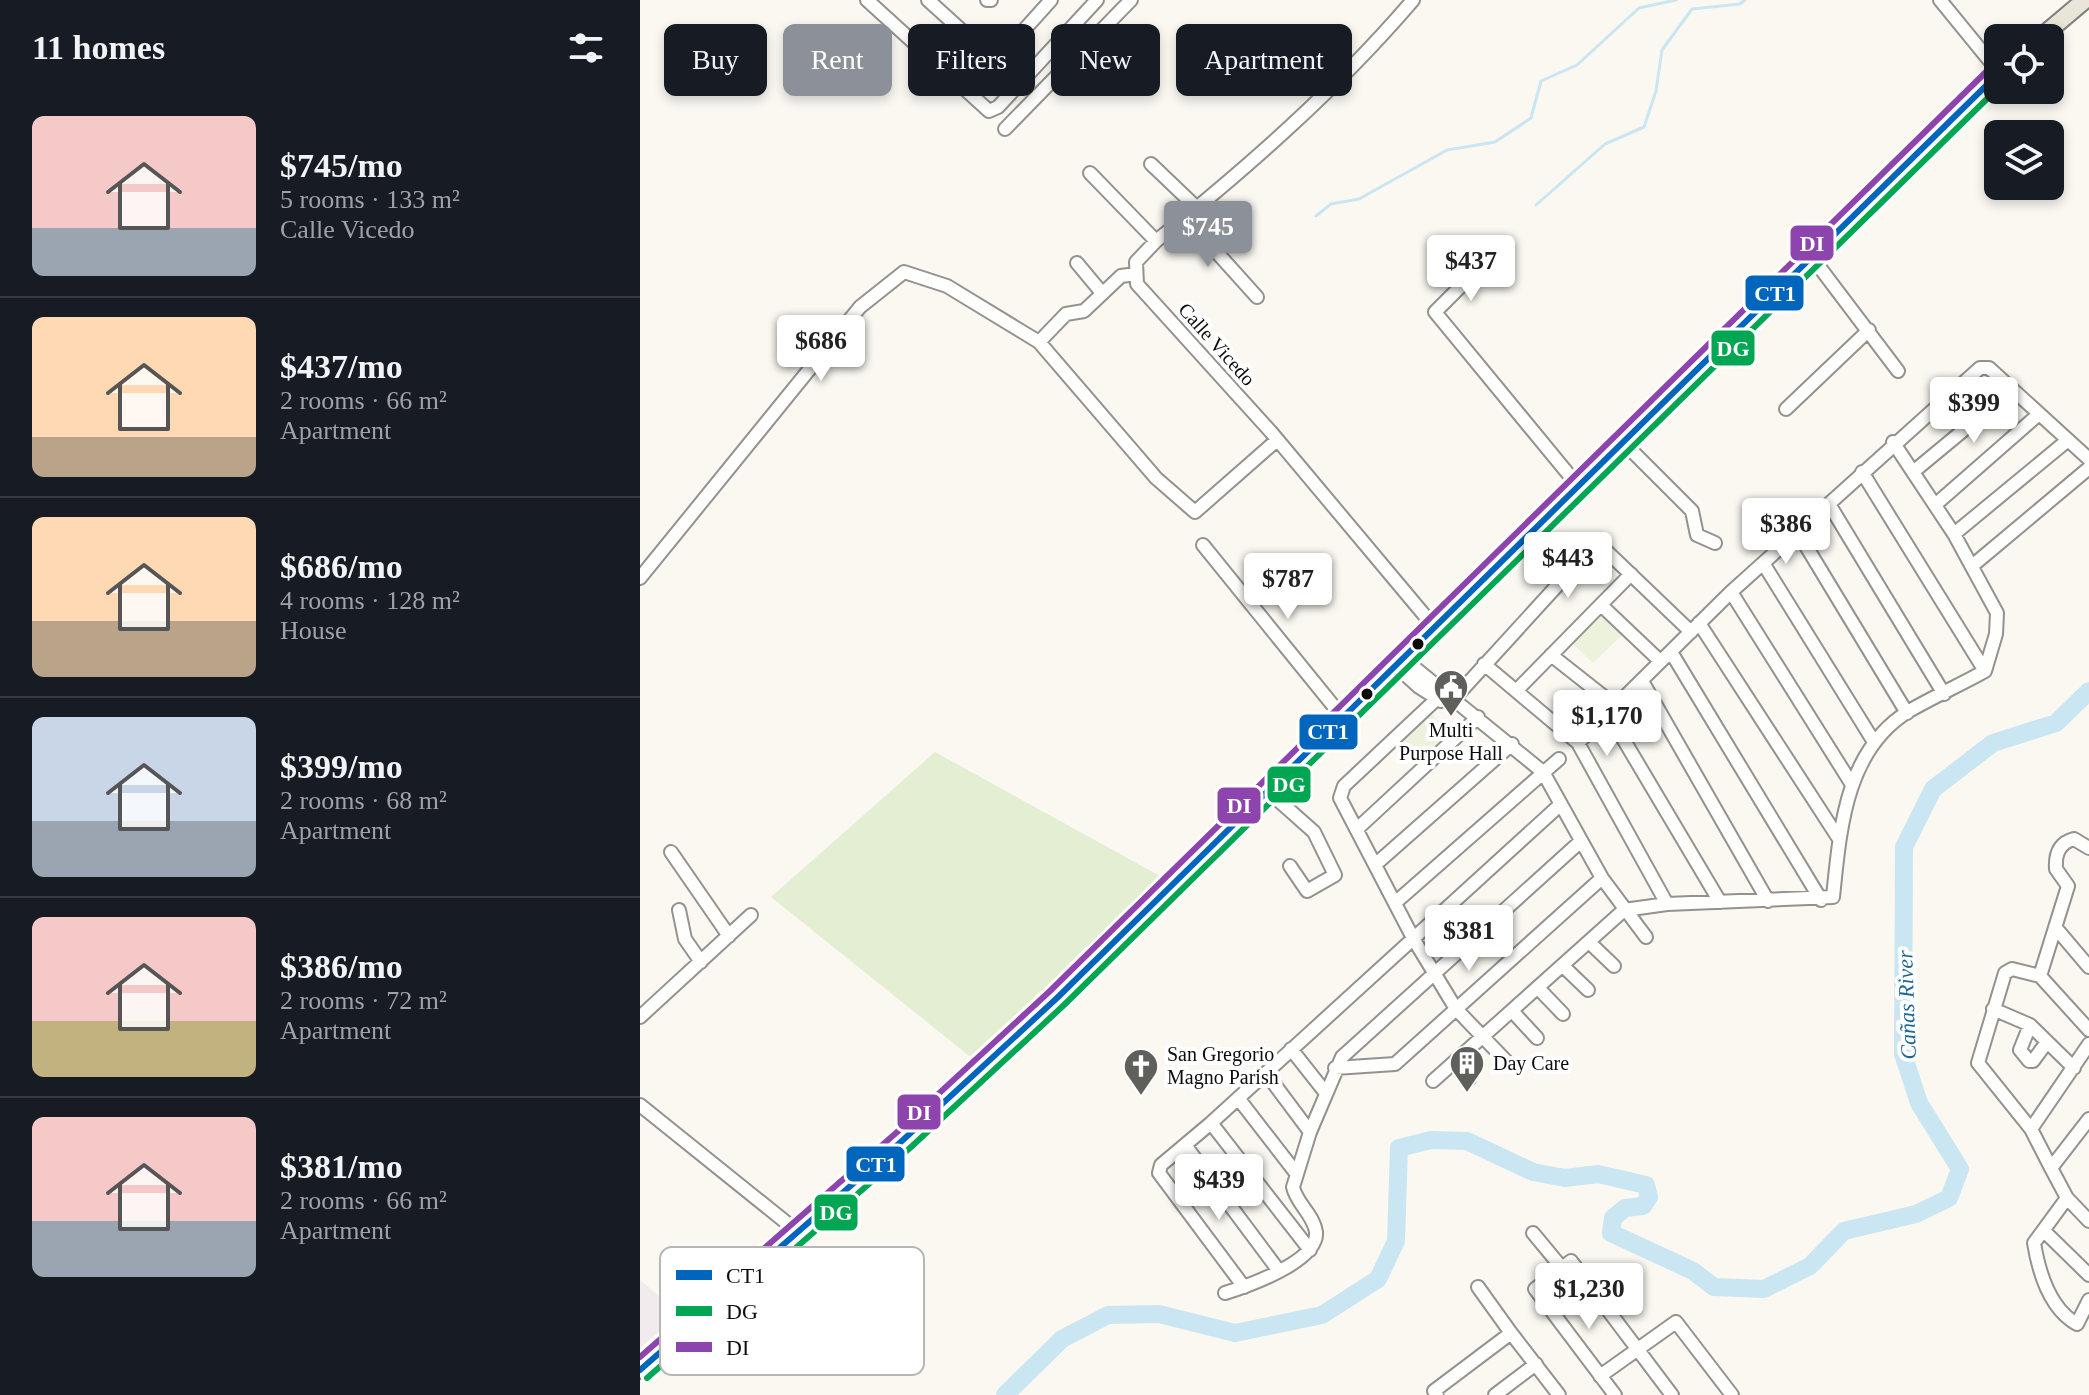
<!DOCTYPE html>
<meta charset="utf-8">
<style>
body{margin:0;font-family:"Times New Roman",serif;background:#20242c;color:#f1f3f6;height:100vh;display:flex;flex-direction:column;font-size:30px;white-space:nowrap}
*{box-sizing:border-box;margin:0}
p{font-size:26px;color:#9ea1a6}
.icon{flex:none;width:44px;height:44px;fill:none;stroke:currentColor;stroke-width:2;stroke-linecap:round;stroke-linejoin:round}
.map{position:relative;flex:1;overflow:hidden}
.side{display:flex;flex-direction:column;background:#171b24;width:640px}
.side>*{flex:none}
.hud{position:absolute;left:24px;top:24px;width:760px;height:72px;display:flex;gap:16px}
.fabs{position:absolute;left:1344px;top:24px;display:grid;gap:16px}
.fabs a{display:grid;place-items:center;width:80px;height:80px;border-radius:12px;background:#171b24;box-shadow:0 4px 12px #0003;font-size:40px}
.price{position:absolute;translate:-50% -68px;padding:0 18px;border-radius:8px;background:#fff;color:#222;font-size:26px;line-height:52px;filter:drop-shadow(0 2px 4px #0008)}
.price::after{content:'';position:absolute;left:50%;top:48px;width:24px;height:18px;margin-left:-12px;background:inherit;clip-path:polygon(0 0,100% 0,50% 100%)}
.price.on{background:#8c9099;color:#fff}
ul{padding:0;list-style:none}
li{display:flex;align-items:center;gap:24px;height:200px;padding:0 32px}
li+li{border-top:2px solid #363941}
li span{display:grid;place-items:center;flex:none;width:224px;height:160px;border-radius:12px;color:#555}
li>.icon{margin-inline-start:auto}
span .icon{width:96px;height:96px;fill:#fffc;stroke-width:1}
li b{font-size:34px}
h2{display:flex;justify-content:space-between;align-items:center;height:96px;padding:0 32px;font-size:34px}
.tag{padding:0 28px;border-radius:12px;background:#171b24;box-shadow:0 4px 12px #0003;font-size:28px;line-height:72px}
.tag.on{background:#8c9099;color:#fff}
main{display:flex;flex:1;min-height:0}
.map>svg:first-child{display:block}
.industrial{fill:#f1ebee}
.green{fill:#e4eed2}
.pitch{fill:#edf2dc}
.lines{fill:none;stroke-linecap:round;stroke-linejoin:round}
.stream{stroke:#cae6f2;stroke-width:3}
.river{stroke:#cae6f2;stroke-width:18}
.minor-casing{stroke:#93928f;stroke-width:16}
.major-casing{stroke:#80807c;stroke-width:20}
.minor{stroke:#fefefd;stroke-width:12}
.major{stroke:#eae5d9;stroke-width:16}
.bus-1-casing{stroke:#fff;stroke-width:12}
.bus-2-casing{stroke:#fff;stroke-width:12}
.bus-3-casing{stroke:#fff;stroke-width:12}
.bus-1{stroke:#0065bd;stroke-width:6}
.bus-2{stroke:#00a651;stroke-width:6}
.bus-3{stroke:#8e44ad;stroke-width:6}
.bus-dot{fill:#0c0c0c;stroke:#fff;stroke-width:3}
.labels{text-anchor:middle;stroke-width:8;stroke-linejoin:round;paint-order:stroke}
.street-label{font-size:20px;fill:#0c0c0c;stroke:#fff}
.poi-label{font-size:20px;fill:#0c0c0c;stroke:#fff;text-anchor:start}
.water-label{font-size:22px;font-style:italic;fill:#1d6797;stroke:#fff}
.key{fill:#fff;stroke:#b6b6b6;stroke-width:2}
.key-label{font-size:22px;fill:#0c0c0c}
.line-badge{stroke:#fff;stroke-width:3}
.badge-label{font-size:22px;text-anchor:middle;font-weight:bold;fill:#fff}
</style>
<main>
<section class="side">
<h2>11 homes<svg class="icon" aria-label="filters" viewBox="0 0 24 24"><path d="M4 7h16M4 17h16"/><circle cx="9" cy="7" r="2"/><circle cx="15" cy="17" r="2"/></svg></h2>
<ul>
<li><span style="background:linear-gradient(#f6c9c9 70%,#9aa5b1 0)"><svg class="icon" aria-label="home" viewBox="0 0 24 24"><path d="M3 11l9-7 9 7M6 9v11h12V9"/></svg></span><div><b>$745/mo</b><p>5 rooms · 133 m²</p><p>Calle Vicedo</p></div></li>
<li><span style="background:linear-gradient(#ffd9b3 75%,#b9a48a 0)"><svg class="icon" aria-label="home" viewBox="0 0 24 24"><path d="M3 11l9-7 9 7M6 9v11h12V9"/></svg></span><div><b>$437/mo</b><p>2 rooms · 66 m²</p><p>Apartment</p></div></li>
<li><span style="background:linear-gradient(#ffd9b3 65%,#b9a48a 0)"><svg class="icon" aria-label="home" viewBox="0 0 24 24"><path d="M3 11l9-7 9 7M6 9v11h12V9"/></svg></span><div><b>$686/mo</b><p>4 rooms · 128 m²</p><p>House</p></div></li>
<li><span style="background:linear-gradient(#c9d6e8 65%,#9aa5b1 0)"><svg class="icon" aria-label="home" viewBox="0 0 24 24"><path d="M3 11l9-7 9 7M6 9v11h12V9"/></svg></span><div><b>$399/mo</b><p>2 rooms · 68 m²</p><p>Apartment</p></div></li>
<li><span style="background:linear-gradient(#f6c9c9 65%,#c2b280 0)"><svg class="icon" aria-label="home" viewBox="0 0 24 24"><path d="M3 11l9-7 9 7M6 9v11h12V9"/></svg></span><div><b>$386/mo</b><p>2 rooms · 72 m²</p><p>Apartment</p></div></li>
<li><span style="background:linear-gradient(#f6c9c9 65%,#9aa5b1 0)"><svg class="icon" aria-label="home" viewBox="0 0 24 24"><path d="M3 11l9-7 9 7M6 9v11h12V9"/></svg></span><div><b>$381/mo</b><p>2 rooms · 66 m²</p><p>Apartment</p></div></li>
</ul>
</section>
<div class="map">
<svg width="1449" height="1395" viewBox="0 0 1449 1395">
<rect width="100%" height="100%" fill="#faf8f1"/>
<path class="industrial" d="M0 1280 40 1314 0 1348Z"/>
<path class="green" d="M295 752 520 876 333 1059 131 897Z"/>
<path class="pitch" d="M962 613 983 634 953 663 932 643Z
M792 714 811 735 782 761 763 740Z"/>
<g class="lines">
<path class="stream" d="M896 205 965 144 1004 127 1016 91 1022 50 1052 9 1100 4 1105 0
M676 216 691 204 719 199 807 150 855 142 891 118 901 81 937 65 999 8 1036 0"/>
<path class="river" d="M365 1395 422 1339 468 1315 519 1314 595 1333 682 1315 738 1279 756 1241 759 1148 791 1140 827 1141 893 1172 925 1178 958 1174 1006 1185 1009 1197 1003 1206 985 1208 973 1218 971 1233 1053 1271 1074 1287 1124 1289 1170 1266 1204 1231 1276 1214 1309 1198 1320 1169 1279 1103 1263 1054 1264 847 1293 789 1353 743 1416 723 1449 691"/>
<g class="minor-casing">
<path id="minor" d="M227 0 349 111 358 107 457 0
M288 0 353 59 360 57 411 0
M347 0H351
M773 0C697 89 608 167 516 241L496 262 497 284 631 432 796 629
M1300 0 1358 71
M365 129 491 0
M511 164 556 207
M450 173 516 241
M545 217 617 297
M1171 256 1258 371
M437 263 462 293
M840 267 795 312 939 487
M496 274 481 276 444 311 426 314 399 342 516 478 555 512 637 440
M1146 409 1229 330
M984 443 1052 511 1057 535 1075 543
M1222 472 1345 671
M1273 472 1372 390
M1189 504 1304 694
M1295 505 1399 414
M1157 531 1267 713
M1314 534 1428 440
M563 545 704 719
M1123 563 1234 742
M1332 566 1449 468
M0 578 220 307 264 272 307 286 399 342
M1091 592 1211 783
M961 605 1020 661
M1059 623 1199 839
M1031 652 1181 900
M911 655 977 707
M765 660 903 772 962 878 1006 937
M844 664 938 743 1027 904
M757 667 779 687 801 701
M1002 681 1128 901
M876 691 991 574
M804 692 704 786 700 798 773 938 816 1009 869 1064
M810 703 957 542 1051 632
M969 715 1080 902
M938 743 1091 592 1340 368H1349L1449 459
M629 792 674 832 695 875 667 891 650 866
M717 829 838 717
M31 852 89 936
M736 864 872 744
M756 902 919 759
M39 910 45 939 61 962
M1415 927 1449 967
M950 943 974 966
M923 966 948 990
M1400 976 1428 886 1416 869C1415 854 1419 843 1434 839L1449 848
M898 988 923 1014
M1353 1009 1390 1025 1434 1068
M873 1012 897 1038
M0 1017 111 915
M1390 1025 1380 1050 1389 1061H1393L1407 1042
M651 1049 685 1092
M814 1062 829 1079
M695 1068 755 1064 962 878
M626 1073 670 1132
M793 1081 984 910 1027 904 1193 897C1200 830 1205 750 1269 711 1293 697 1320 685 1345 671L1356 634 1357 613 1314 534 1253 442
M598 1098 656 1173
M0 1105 158 1232
M1449 1119 1411 1168 1427 1198 1394 1243C1399 1273 1410 1309 1437 1324L1449 1300
M571 1123 670 1250
M1391 1129 1449 1044
M545 1145 639 1271
M1411 1168 1391 1129 1338 1063 1365 973 1372 969 1400 976 1449 1030
M1427 1198 1449 1221
M1404 1231 1449 1275
M893 1233 922 1268
M604 1287 519 1173 521 1165 571 1123 921 804
M838 1287 871 1333
M585 1293C608 1286 679 1261 676 1232 674 1215 656 1203 653 1187L670 1132 702 1057 941 841
M960 1376 1036 1322 1092 1395
M797 1395 794 1391 871 1333 919 1395
M855 1395 896 1364
M975 1395 895 1289 931 1261 1032 1395"/>
</g>
<g class="major-casing">
<path id="major" d="M1400 38 1445 0
M0 1370 263 1140 417 998 1358 74"/>
</g>
<use href="#minor" class="minor"/>
<use href="#major" class="major"/>
<g class="bus-1-casing">
<path id="bus-1" d="M0 1370 263 1140 417 998 1358 74"/>
</g>
<g class="bus-2-casing">
<path id="bus-2" d="M7 1378 270 1148 424 1005 1358 88"/>
</g>
<g class="bus-3-casing">
<path id="bus-3" d="M0 1357 256 1133 410 991 1351 67"/>
</g>
<use href="#bus-1" class="bus-1"/>
<use href="#bus-2" class="bus-2"/>
<use href="#bus-3" class="bus-3"/>
</g>
<defs>
<g id="civic-pin" transform="scale(1.8)"><path d="M0 17L-7.5 6A9.5 9.5 0 1 1 7.5 6Z" fill="#5f5f5c" stroke="#fff"/><path d="M-.6-6.5H3V-4.5H.6V-3L4-1V1h2V6H-6V1h2V-1L-.6-3ZM-1.2 2.5V6h2.4V2.5Z" fill="#fff"/></g>
<g id="building-pin" transform="scale(1.8)"><path d="M0 17L-7.5 6A9.5 9.5 0 1 1 7.5 6Z" fill="#5f5f5c" stroke="#fff"/><path d="M-4-6H4V6H1V3H-1V6H-4ZM-2.5-4.3h1.7v1.8h-1.7ZM.8-4.3h1.7v1.8H.8ZM-2.5-1h1.7V.8h-1.7ZM.8-1h1.7V.8H.8Z" fill="#fff"/></g>
<g id="church-pin" transform="scale(1.8)"><path d="M0 17L-7.5 6A9.5 9.5 0 1 1 7.5 6Z" fill="#5f5f5c" stroke="#fff"/><path d="M-1.2-6h2.4v3.5h3.3v2.4h-3.3V6h-2.4V-.1h-3.3v-2.4h3.3Z" fill="#fff"/></g>
</defs>
<g fill-rule="evenodd">
<use href="#civic-pin" x="811" y="687"/>
<use href="#building-pin" x="827" y="1063"/>
<use href="#church-pin" x="501" y="1066"/>
</g>
<g class="bus-dot">
<circle cx="778" cy="644" r="7"/>
<circle cx="727" cy="694" r="7"/>
</g>
<g class="labels">
<g class="street-label">
<text transform="translate(577 344) rotate(48)" y="7">Calle Vicedo</text>
</g>
<g class="poi-label">
<text x="811" y="737" text-anchor="middle">Multi<tspan x="811" dy="23">Purpose Hall</tspan></text>
<text x="527" y="1061">San Gregorio<tspan x="527" dy="23">Magno Parish</tspan></text>
<text x="853" y="1070">Day Care</text>
</g>
<g class="water-label">
<text transform="translate(1266 1005) rotate(-92)" y="8">Cañas River</text>
</g>
</g>
<rect x="20" y="1247" width="264" height="128" rx="12" class="key"/>
<rect x="36" y="1270" width="36" height="10" fill="#0065bd"/>
<rect x="36" y="1306" width="36" height="10" fill="#00a651"/>
<rect x="36" y="1342" width="36" height="10" fill="#8e44ad"/>
<g class="key-label">
<text x="86" y="1283">CT1</text>
<text x="86" y="1319">DG</text>
<text x="86" y="1355">DI</text>
</g>
<g class="line-badge">
<rect x="1149" y="224" width="46" height="38" rx="8" fill="#8e44ad"/>
<rect x="1104" y="274" width="61" height="38" rx="8" fill="#0065bd"/>
<rect x="1070" y="329" width="46" height="38" rx="8" fill="#00a651"/>
<rect x="658" y="713" width="61" height="38" rx="8" fill="#0065bd"/>
<rect x="626" y="765" width="46" height="39" rx="8" fill="#00a651"/>
<rect x="576" y="786" width="46" height="39" rx="8" fill="#8e44ad"/>
<rect x="256" y="1093" width="46" height="38" rx="8" fill="#8e44ad"/>
<rect x="205" y="1145" width="61" height="38" rx="8" fill="#0065bd"/>
<rect x="173" y="1193" width="46" height="39" rx="8" fill="#00a651"/>
</g>
<g class="badge-label">
<text x="1172" y="251">DI</text>
<text x="1135" y="301">CT1</text>
<text x="1093" y="356">DG</text>
<text x="688" y="739">CT1</text>
<text x="649" y="792">DG</text>
<text x="599" y="813">DI</text>
<text x="279" y="1120">DI</text>
<text x="236" y="1172">CT1</text>
<text x="196" y="1220">DG</text>
</g>
</svg>
<div class="fabs">
<a><svg class="icon" aria-label="locate" viewBox="0 0 24 24"><circle cx="12" cy="12" r="6"/><path d="M12 2v4M12 18v4M2 12h4M18 12h4"/></svg></a>
<a><svg class="icon" aria-label="layers" viewBox="0 0 24 24"><path d="M12 4l9 5-9 5-9-5zM3 14l9 5 9-5"/></svg></a>
</div>
<b class="price on" style="left:568px;top:269px">$745</b>
<b class="price" style="left:831px;top:303px">$437</b>
<b class="price" style="left:181px;top:383px">$686</b>
<b class="price" style="left:1334px;top:445px">$399</b>
<b class="price" style="left:1146px;top:566px">$386</b>
<b class="price" style="left:928px;top:600px">$443</b>
<b class="price" style="left:648px;top:621px">$787</b>
<b class="price" style="left:967px;top:758px">$1,170</b>
<b class="price" style="left:829px;top:973px">$381</b>
<b class="price" style="left:579px;top:1222px">$439</b>
<b class="price" style="left:949px;top:1331px">$1,230</b>
<div class="hud">
<a class="tag">Buy</a>
<a class="tag on">Rent</a>
<a class="tag">Filters</a>
<a class="tag">New</a>
<a class="tag">Apartment</a>
</div>
</div>
</main>
